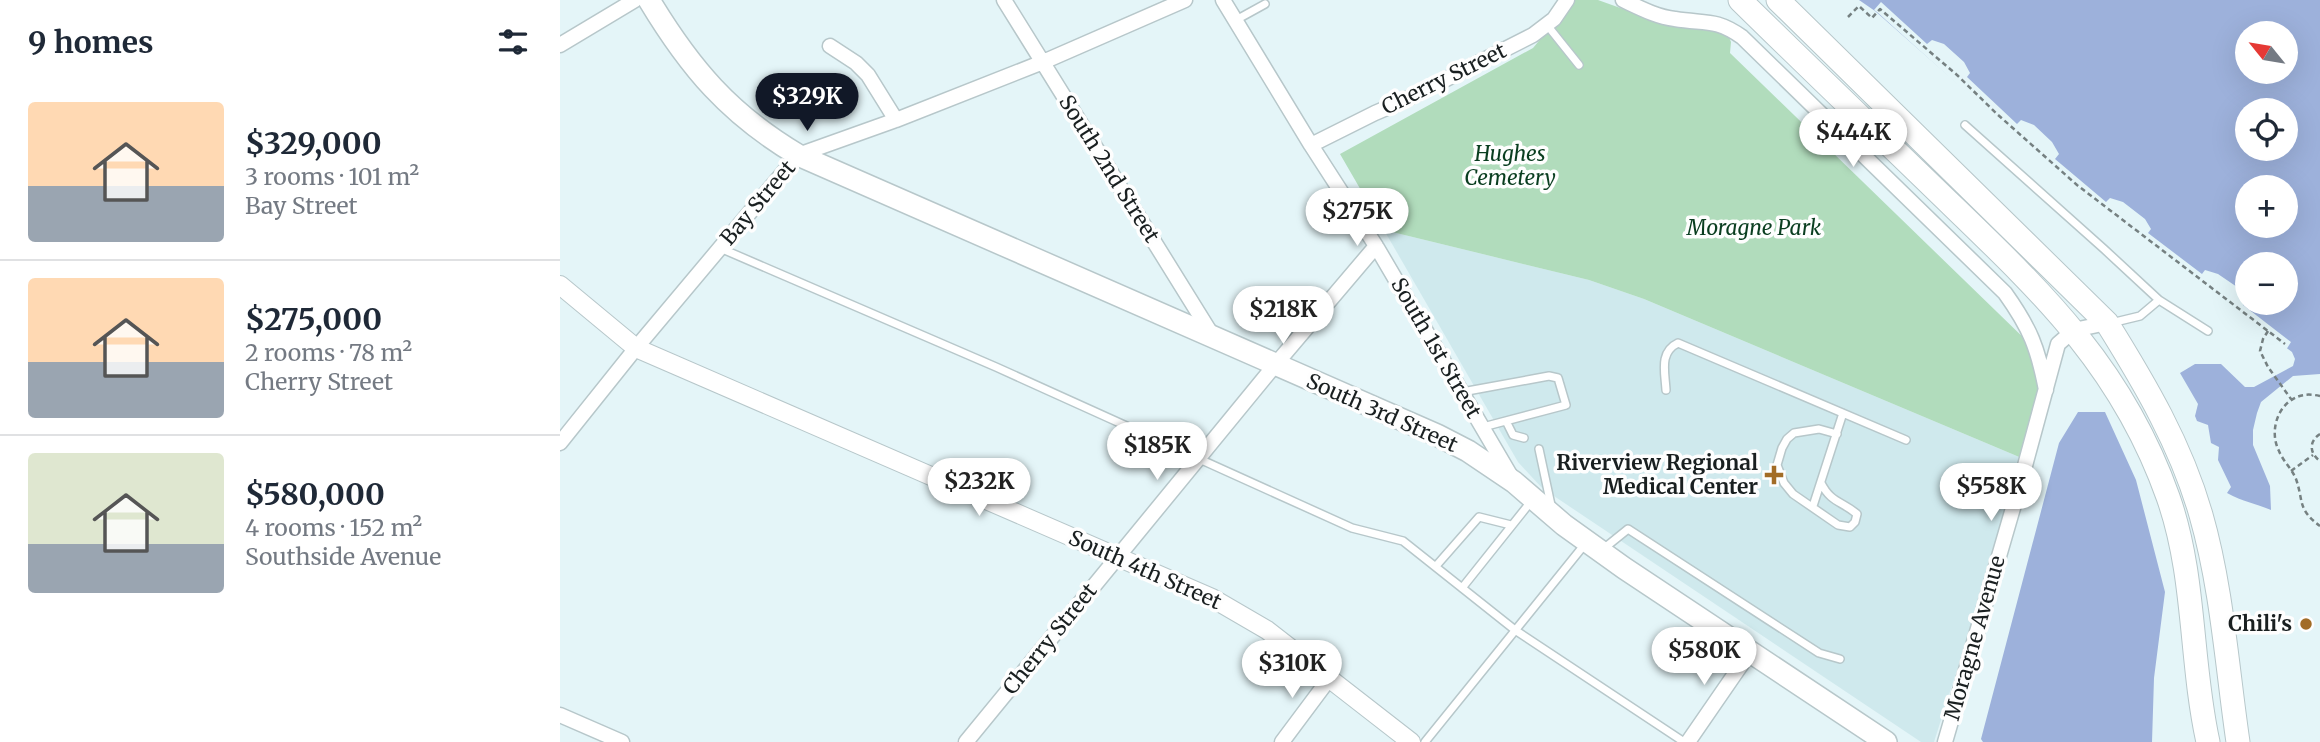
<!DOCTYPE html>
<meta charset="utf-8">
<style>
body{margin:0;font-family:Merriweather,serif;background:#f6f6f7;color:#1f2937;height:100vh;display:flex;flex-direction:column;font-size:26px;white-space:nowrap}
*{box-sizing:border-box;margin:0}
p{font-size:23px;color:#747a83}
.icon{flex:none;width:38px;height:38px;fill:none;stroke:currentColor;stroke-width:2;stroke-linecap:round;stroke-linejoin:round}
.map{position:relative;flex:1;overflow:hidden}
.sheet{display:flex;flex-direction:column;background:#fff;width:560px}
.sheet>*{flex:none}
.needle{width:46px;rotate:300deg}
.tools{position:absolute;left:1675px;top:21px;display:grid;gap:14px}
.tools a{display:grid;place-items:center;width:63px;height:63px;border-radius:50%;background:#fff;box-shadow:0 7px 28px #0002;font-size:35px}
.price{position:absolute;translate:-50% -60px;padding:0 16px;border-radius:24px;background:#fff;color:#222;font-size:23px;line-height:46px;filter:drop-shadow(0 2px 4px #0008)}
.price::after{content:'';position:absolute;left:50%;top:42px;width:21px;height:16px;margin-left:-10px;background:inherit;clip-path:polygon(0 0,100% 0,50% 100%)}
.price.current{background:#111827;color:#fff}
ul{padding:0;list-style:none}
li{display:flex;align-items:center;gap:21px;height:175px;padding:0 28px}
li+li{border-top:2px solid #e0e1e3}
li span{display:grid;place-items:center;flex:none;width:196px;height:140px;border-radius:7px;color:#555}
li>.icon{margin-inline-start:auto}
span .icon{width:84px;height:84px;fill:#fffc;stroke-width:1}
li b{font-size:30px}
h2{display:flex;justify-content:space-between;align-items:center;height:84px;padding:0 28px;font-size:30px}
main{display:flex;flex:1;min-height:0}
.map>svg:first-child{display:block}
.built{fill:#cfe9ed}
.green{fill:#b1dcbc}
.water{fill:#9db1db;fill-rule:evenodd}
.pier{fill:#e4f5f8}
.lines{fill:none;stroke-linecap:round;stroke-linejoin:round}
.service-casing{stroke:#b7c7ca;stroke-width:10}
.minor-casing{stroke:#b7c7ca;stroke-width:17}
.tertiary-casing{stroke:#b7c7ca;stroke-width:20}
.secondary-casing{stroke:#b7c7ca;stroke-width:24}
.primary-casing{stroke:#b7c7ca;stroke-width:25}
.path{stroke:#758081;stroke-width:2.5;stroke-dasharray:5 3.5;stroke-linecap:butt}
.service{stroke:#fff;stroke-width:7}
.minor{stroke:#fff;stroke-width:14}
.tertiary{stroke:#fff;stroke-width:18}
.secondary{stroke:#fff;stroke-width:21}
.primary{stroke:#fff;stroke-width:23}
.poi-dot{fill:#a26c26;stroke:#fefefe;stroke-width:2.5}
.labels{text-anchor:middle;stroke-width:7;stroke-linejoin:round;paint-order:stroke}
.street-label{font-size:21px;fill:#191f20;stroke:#fefefe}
.park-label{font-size:21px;font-style:italic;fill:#0a3e20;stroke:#fefefe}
.poi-label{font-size:21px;font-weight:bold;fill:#191f20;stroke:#fefefe;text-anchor:end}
</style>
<main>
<section class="sheet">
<h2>9 homes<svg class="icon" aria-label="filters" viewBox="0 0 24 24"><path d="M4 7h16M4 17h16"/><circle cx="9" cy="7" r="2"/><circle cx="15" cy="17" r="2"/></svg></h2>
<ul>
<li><span style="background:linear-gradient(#ffd9b3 60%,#9aa5b1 0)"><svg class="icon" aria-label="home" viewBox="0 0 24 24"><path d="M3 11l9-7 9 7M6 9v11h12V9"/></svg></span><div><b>$329,000</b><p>3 rooms · 101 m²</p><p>Bay Street</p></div></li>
<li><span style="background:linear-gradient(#ffd9b3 60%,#9aa5b1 0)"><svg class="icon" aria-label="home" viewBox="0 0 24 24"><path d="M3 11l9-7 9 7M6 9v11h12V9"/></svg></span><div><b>$275,000</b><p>2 rooms · 78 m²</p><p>Cherry Street</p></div></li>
<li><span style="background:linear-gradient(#dfe7d0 65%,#9aa5b1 0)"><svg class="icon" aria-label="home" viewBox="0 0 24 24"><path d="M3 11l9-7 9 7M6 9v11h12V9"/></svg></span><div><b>$580,000</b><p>4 rooms · 152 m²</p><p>Southside Avenue</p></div></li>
</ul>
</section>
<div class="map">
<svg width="1760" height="742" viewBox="0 0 1760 742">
<rect width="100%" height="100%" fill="#e4f5f8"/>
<path class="built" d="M824 230 1029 280 1084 299 1464 459 1374 742H1361L982 488 958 462Z"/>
<path class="green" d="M1013 0H1038L1105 24 1140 25 1168 35 1171 42 1170 53 1470 344 1481 398 1464 459 1084 299 1029 280 824 230 780 154 973 48Z"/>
<path class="water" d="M1299 0H1760V374L1733 376 1701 402 1697 413 1693 430V445L1710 486 1711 510C1695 503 1683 502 1667 493L1671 487 1658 460 1659 447 1651 443 1648 425 1637 421 1635 416 1638 404 1620 373 1635 364H1661L1685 387H1694L1733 366 1735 359 1732 352 1534 204 1315 11ZM1687 33H1726V72H1687ZM1687 110H1726V149H1687ZM1687 187H1726V226H1687ZM1687 264H1726V303H1687Z
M1518 412H1545L1576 480 1605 592 1594 678 1592 742H1423L1421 739 1499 443Z"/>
<path class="pier" d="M1321 2 1367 44 1372 40 1384 44 1404 62 1410 73 1407 77 1457 124 1461 120 1474 125 1492 142 1499 154 1495 159 1546 202 1550 198 1563 202 1585 219 1591 229 1588 233 1642 274 1645 270 1658 274 1680 289 1686 301 1683 305 1731 342 1726 350 1533 206 1509 185 1317 12 1314 10Z"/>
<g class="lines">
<g class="service-casing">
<path id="service" d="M676 20 705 4
M987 25 1019 65
M1405 125 1544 249 1599 300 1580 316 1551 323
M160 248 436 367 792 528 843 541 955 630 1124 742
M1599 300 1648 331
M1106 390C1105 372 1099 352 1118 343L1346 440
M902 392 989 376 998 378 1006 405 923 427
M946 421 953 435 964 438
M979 449 991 505
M1261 483C1271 503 1282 501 1297 514L1295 522 1290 527 1278 525 1233 494 1224 483 1217 465 1222 448 1227 439 1234 433 1259 429 1277 434
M1253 506 1283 413
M1042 550 1068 529 1259 653 1280 659
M876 566 919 517 951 525
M902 588 973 499
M865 742 1025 544"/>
</g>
<g class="minor-casing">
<path id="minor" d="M444 0 652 335
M663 0 751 145 816 246 952 478
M1063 0C1080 8 1097 17 1115 19 1145 24 1155 18 1182 37L1445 293C1470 328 1478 348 1486 390
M0 45 75 0
M270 46 296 63 308 75 336 120
M751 145 815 113 843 101 973 35 994 19 1007 0
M0 443 76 348 238 155 336 120 483 62 625 0
M0 715 62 742
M406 742 715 365 816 246
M722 742 769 679
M1128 742 1190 652
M1385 742 1460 484 1498 344 1514 330 1547 323"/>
</g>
<g class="tertiary-casing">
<path id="tertiary" d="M0 285 76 348 652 598 707 630 851 742"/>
</g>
<g class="secondary-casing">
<path id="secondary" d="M89 0C130 68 169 114 238 155L877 435 908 451 954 482 1004 525 1064 568 1326 742"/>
</g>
<g class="primary-casing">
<path id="primary" d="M1180 0C1244 63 1309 125 1374 188 1474 285 1560 361 1608 497 1636 576 1630 661 1648 742
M1218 0 1547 323C1585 384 1621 445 1641 515 1662 588 1667 667 1678 742"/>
</g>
<path class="path" d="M1288 17 1299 6 1312 18 1320 9 1397 75 1437 114 1517 185 1725 344
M1708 331 1703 339 1700 351 1708 367 1731 399
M1760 396C1755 395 1749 394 1744 395 1719 399 1708 430 1719 451 1723 461 1732 469 1736 479 1744 502 1737 509 1760 526
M1760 434C1749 441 1749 453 1760 461
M1731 471 1753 455"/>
<use href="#service" class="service"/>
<use href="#minor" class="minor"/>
<use href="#tertiary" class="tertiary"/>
<use href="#secondary" class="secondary"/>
<use href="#primary" class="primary"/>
</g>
<g class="poi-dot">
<path d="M1210.5 464.5h7v7h7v7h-7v7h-7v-7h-7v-7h7z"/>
<circle cx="1746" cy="624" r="7"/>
</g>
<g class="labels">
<g class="street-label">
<text transform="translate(884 79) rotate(-26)" y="7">Cherry Street</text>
<text transform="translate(549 169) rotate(58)" y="7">South 2nd Street</text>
<text transform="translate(198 203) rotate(-50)" y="7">Bay Street</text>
<text transform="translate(876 348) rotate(60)" y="7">South 1st Street</text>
<text transform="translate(822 413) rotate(24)" y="7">South 3rd Street</text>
<text transform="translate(585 570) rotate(24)" y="7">South 4th Street</text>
<text transform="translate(1415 638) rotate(-74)" y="7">Moragne Avenue</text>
<text transform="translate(490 639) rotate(-51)" y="7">Cherry Street</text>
</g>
<g class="park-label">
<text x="950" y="161">Hughes<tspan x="950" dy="24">Cemetery</tspan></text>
<text x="1194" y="235">Moragne Park</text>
</g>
<g class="poi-label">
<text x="1198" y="470">Riverview Regional<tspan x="1198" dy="24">Medical Center</tspan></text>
<text x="1732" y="631">Chili's</text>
</g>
</g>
</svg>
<div class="tools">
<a><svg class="needle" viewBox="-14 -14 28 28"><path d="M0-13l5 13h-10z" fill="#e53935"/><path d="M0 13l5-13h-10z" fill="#747a83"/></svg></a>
<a><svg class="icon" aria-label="locate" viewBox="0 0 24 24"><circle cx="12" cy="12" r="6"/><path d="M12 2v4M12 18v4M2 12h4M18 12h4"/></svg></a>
<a>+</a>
<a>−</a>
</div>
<b class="price current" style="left:247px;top:133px">$329K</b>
<b class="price" style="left:1293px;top:169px">$444K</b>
<b class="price" style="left:797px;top:248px">$275K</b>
<b class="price" style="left:723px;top:346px">$218K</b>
<b class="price" style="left:597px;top:482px">$185K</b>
<b class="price" style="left:419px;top:518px">$232K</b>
<b class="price" style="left:1431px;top:523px">$558K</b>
<b class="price" style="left:1144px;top:687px">$580K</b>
<b class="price" style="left:732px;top:700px">$310K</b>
</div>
</main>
